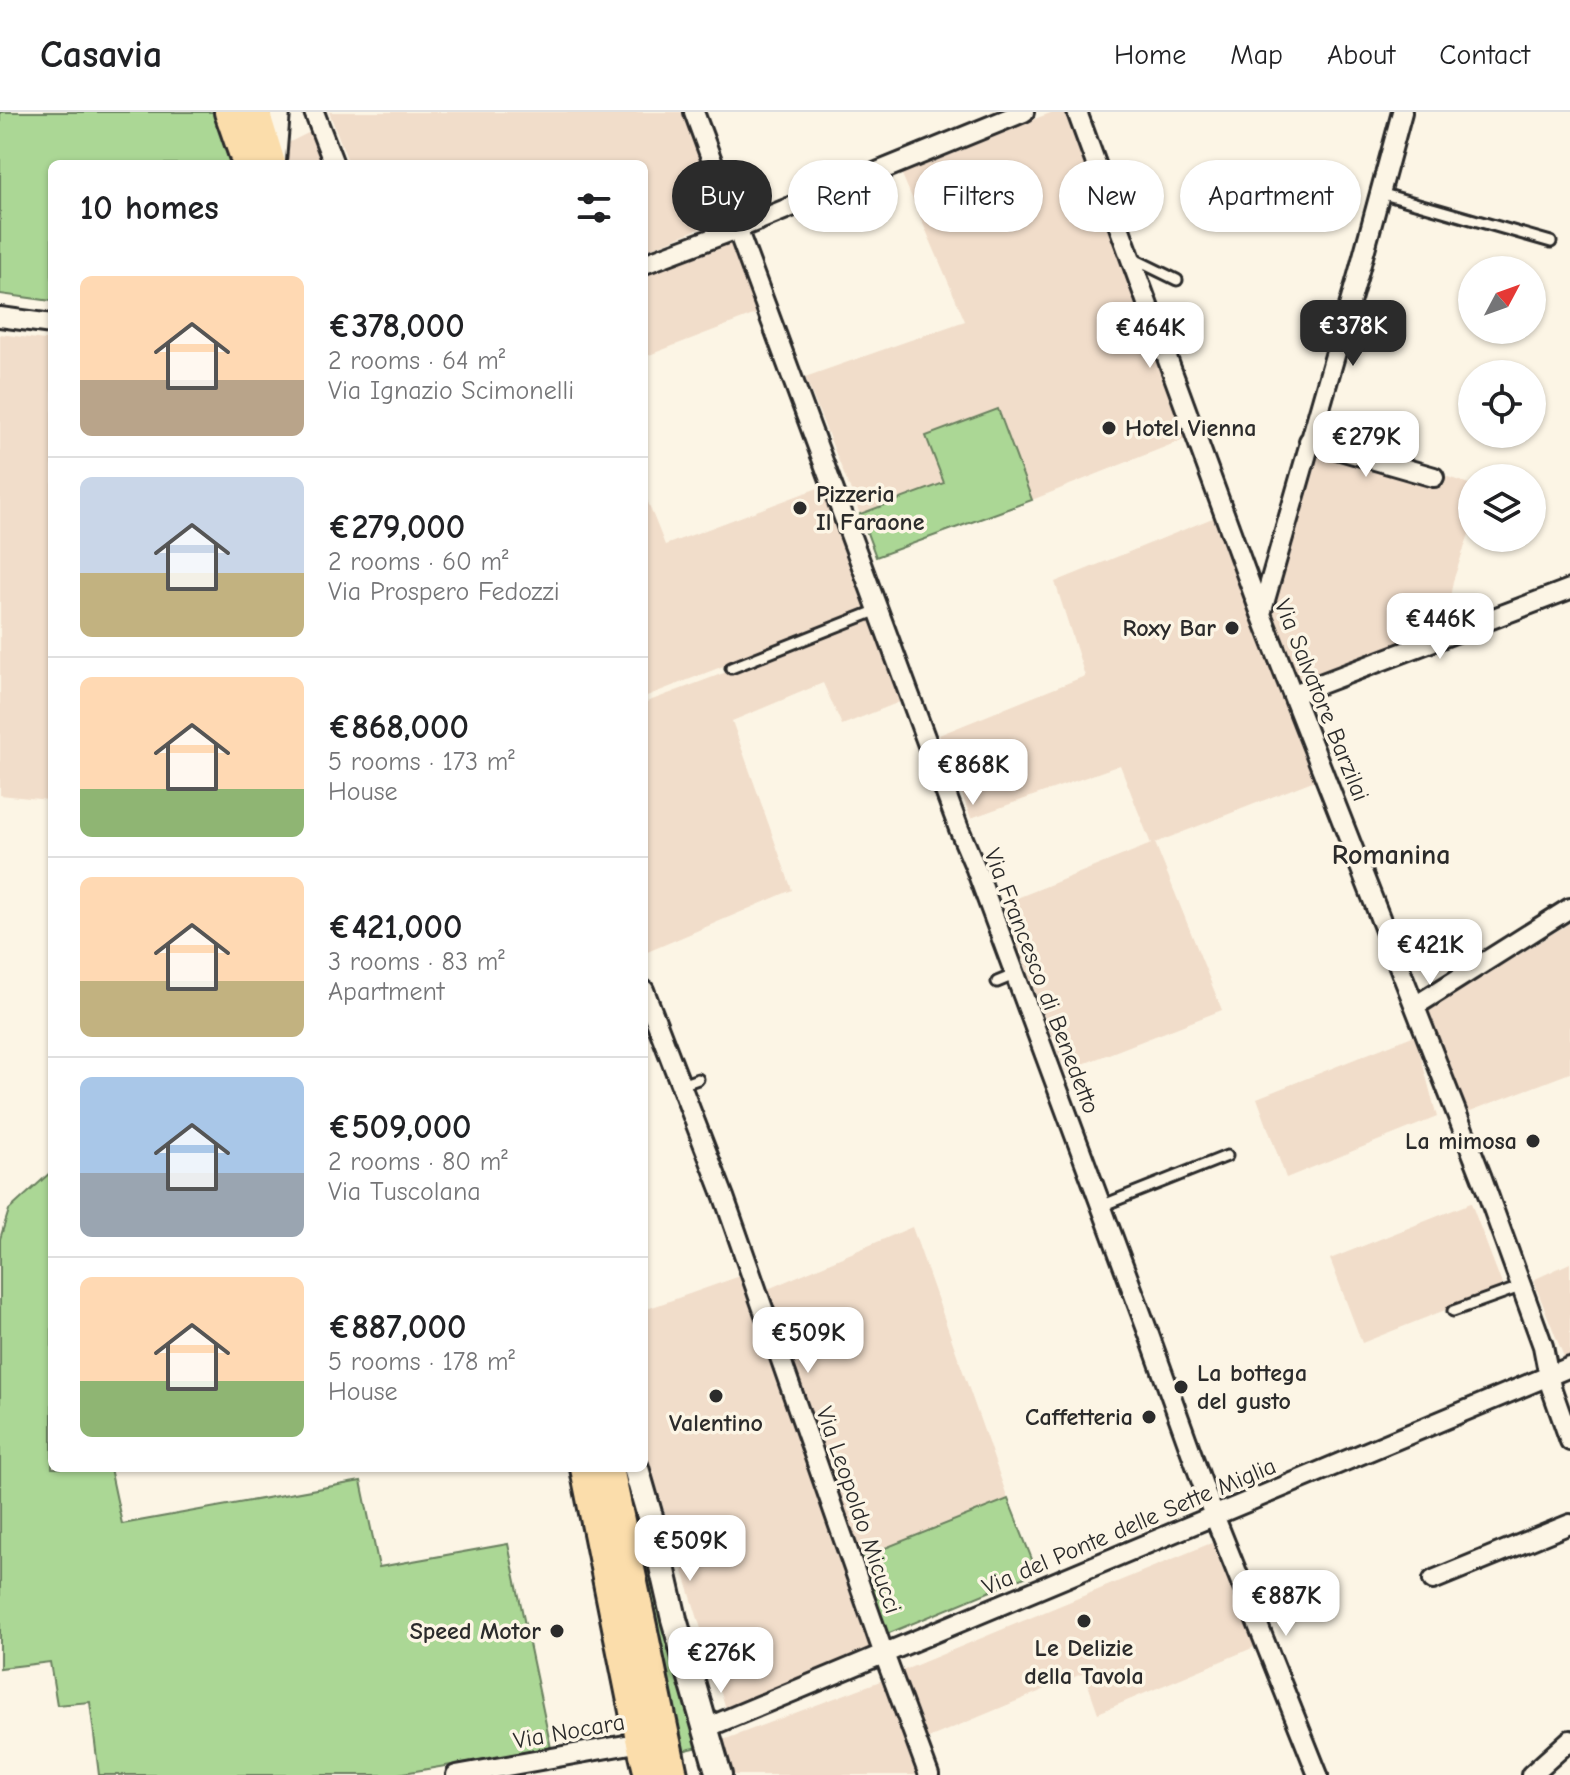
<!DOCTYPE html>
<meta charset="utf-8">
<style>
body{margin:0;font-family:"Comic Neue",sans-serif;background:#f6f6f6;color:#202124;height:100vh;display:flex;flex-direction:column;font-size:30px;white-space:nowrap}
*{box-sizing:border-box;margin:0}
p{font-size:26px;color:#757577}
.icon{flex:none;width:44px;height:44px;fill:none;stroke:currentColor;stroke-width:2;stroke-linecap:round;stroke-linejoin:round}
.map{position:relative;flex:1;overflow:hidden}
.side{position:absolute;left:48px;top:48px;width:600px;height:1312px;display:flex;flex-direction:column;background:#fff;border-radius:12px;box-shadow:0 2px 6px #0004}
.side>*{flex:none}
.guide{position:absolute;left:672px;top:48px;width:760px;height:72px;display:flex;gap:16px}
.needle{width:52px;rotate:49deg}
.tools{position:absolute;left:1458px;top:144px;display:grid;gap:16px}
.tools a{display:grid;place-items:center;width:88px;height:88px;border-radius:50%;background:#fff;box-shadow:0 2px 6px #0004;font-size:40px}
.price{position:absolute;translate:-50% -68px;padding:0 18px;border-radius:16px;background:#fff;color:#222;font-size:26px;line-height:52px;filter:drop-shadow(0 2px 4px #0008)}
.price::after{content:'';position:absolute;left:50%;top:48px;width:24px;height:18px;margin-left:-12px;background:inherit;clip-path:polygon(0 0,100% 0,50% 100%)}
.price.current{background:#2b2b2b;color:#fff}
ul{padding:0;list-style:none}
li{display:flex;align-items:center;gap:24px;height:200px;padding:0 32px}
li+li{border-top:2px solid #e0e0e0}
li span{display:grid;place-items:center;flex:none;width:224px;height:160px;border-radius:12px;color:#555}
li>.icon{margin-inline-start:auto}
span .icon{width:96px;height:96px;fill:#fffc;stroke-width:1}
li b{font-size:34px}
h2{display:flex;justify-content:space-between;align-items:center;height:96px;padding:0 32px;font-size:34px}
.tag{padding:0 28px;border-radius:36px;background:#fff;box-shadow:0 2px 6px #0004;font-size:28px;line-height:72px}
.tag.current{background:#2b2b2b;color:#fff}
header{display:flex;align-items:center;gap:48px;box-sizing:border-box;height:112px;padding:0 40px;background:#fff;border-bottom:2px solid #e0e0e0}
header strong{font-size:38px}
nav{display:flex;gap:44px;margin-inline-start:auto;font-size:28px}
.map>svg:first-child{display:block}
.built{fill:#f1ddca}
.green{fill:#abd795;stroke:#6b8160;stroke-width:2}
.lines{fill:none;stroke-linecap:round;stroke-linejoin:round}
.service-casing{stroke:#2b2b2b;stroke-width:15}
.minor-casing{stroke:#2b2b2b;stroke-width:24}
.tertiary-casing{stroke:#2b2b2b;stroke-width:30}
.primary-casing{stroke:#2b2b2b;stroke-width:36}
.motorway-casing{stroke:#2b2b2b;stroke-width:40}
.service{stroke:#fcf5e5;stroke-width:9}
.minor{stroke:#fcf5e5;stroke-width:18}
.tertiary{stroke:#fcf5e5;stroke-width:24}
.primary{stroke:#fbddab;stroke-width:30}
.motorway{stroke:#fbddab;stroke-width:34}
.poi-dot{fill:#2b2b2b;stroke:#fcf5e5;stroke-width:3}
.labels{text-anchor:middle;stroke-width:7;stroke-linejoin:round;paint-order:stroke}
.poi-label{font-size:24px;font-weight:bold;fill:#2b2b2b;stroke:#fcf5e5;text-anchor:end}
.street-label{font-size:24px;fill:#2b2b2b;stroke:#fcf5e5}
.quarter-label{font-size:28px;font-weight:bold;fill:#2b2b2b;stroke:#fcf5e5}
</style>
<header>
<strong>Casavia</strong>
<nav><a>Home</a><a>Map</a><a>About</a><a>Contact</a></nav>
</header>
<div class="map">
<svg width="1570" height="1663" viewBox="0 0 1570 1663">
<rect width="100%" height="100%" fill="#fcf5e5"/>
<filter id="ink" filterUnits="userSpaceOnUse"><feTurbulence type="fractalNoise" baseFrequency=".0125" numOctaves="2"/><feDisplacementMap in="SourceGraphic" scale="16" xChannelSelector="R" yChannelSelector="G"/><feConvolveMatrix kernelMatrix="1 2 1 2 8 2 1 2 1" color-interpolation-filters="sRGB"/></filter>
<g filter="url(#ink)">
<path class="built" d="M329 0H684L723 107 644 139V52H349Z
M1053 0H1065L1185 327 1032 388 999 298 927 324 944 371 860 402 805 265 965 209 900 58Z
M316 17 330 52H288L282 34Z
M734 127 761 200 644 245V161Z
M0 222 52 229V687L49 688 0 683Z
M1323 324 1472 373V413L1453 469 1441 535 1308 590 1272 500Z
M826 373 873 496 644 585V380L665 433Z
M1215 405 1315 668 1155 731 1222 898 1065 959 1002 792 1151 732 1120 653 971 706 939 623 1085 564 1055 470Z
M873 505 902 589 842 613 823 571 732 609 792 778 645 841 644 591Z
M1570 811V961L1465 1001 1428 898Z
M1415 923 1437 1005 1286 1066 1257 986Z
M1471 1091 1503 1175 1362 1231 1330 1147Z
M912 1115 1008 1387 860 1446 768 1177Z
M1570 1151V1243L1564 1245 1533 1168Z
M743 1163 807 1352 875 1538 727 1600 644 1334V1198Z
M1216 1429 1257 1534 1098 1601 1084 1561 926 1627 902 1559Z
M883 1568 920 1663H727L718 1630Z"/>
<path class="green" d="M0 0H215L235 52H52V189L0 182Z
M998 297 1032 388 876 445 860 402 944 371 926 324Z
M52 1059V1356H110L122 1412 361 1369 379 1455 508 1432 551 1636 392 1663H99L90 1590 57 1593 50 1550 0 1556V1127L9 1098Z
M1008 1387 1037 1460 887 1522 860 1446Z
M639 1439 648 1452 699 1635 677 1640Z"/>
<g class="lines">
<g class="service-casing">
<path id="service" d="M1380 81 1551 130
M1134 147 1177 168
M731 556 878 498
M997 870 1014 863
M681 973 698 967
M1101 1094 1227 1044
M1453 1199 1520 1175"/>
</g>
<g class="minor-casing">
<path id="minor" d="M314 0 334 52
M694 0 959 717 976 757 1148 1220 1210 1393 1318 1663
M1077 0 1261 502 1482 1066 1543 1234 1551 1275 1570 1329
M276 49 280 0
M644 152 737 117 1024 0
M0 205 52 212
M1309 329 1434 365
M1261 502 1358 163 1402 0
M1294 582 1570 477
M644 878 724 1085 880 1531 929 1663
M1415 894 1570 796
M1433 1468 1570 1412
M706 1616 1570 1255
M456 1663 642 1630
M1531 1663 1570 1628"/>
</g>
<g class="tertiary-casing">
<path id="tertiary" d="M636 1356 653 1415 674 1507 719 1663"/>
</g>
<g class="primary-casing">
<path id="primary" d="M230 0 248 52
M254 0 270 52
M586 1356 637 1609 650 1663
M608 1356 672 1663"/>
</g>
<g class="motorway-casing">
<path id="motorway" d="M254 0V1"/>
</g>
<use href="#service" class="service"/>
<use href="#minor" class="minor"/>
<use href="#tertiary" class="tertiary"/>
<use href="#primary" class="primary"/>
<use href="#motorway" class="motorway"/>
</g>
</g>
<g class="poi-dot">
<circle cx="1109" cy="316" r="8"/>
<circle cx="800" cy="396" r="8"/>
<circle cx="1232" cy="516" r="8"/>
<circle cx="1533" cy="1029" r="8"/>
<circle cx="1181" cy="1275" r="8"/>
<circle cx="716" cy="1284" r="8"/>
<circle cx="1149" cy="1305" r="8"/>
<circle cx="1084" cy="1509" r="8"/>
<circle cx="557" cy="1519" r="8"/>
</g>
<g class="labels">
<g class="poi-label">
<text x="1125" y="324" text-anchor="start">Hotel Vienna</text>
<text x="816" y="390" text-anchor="start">Pizzeria<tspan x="816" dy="28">Il Faraone</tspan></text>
<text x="1216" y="524">Roxy Bar</text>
<text x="1517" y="1037">La mimosa</text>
<text x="1197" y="1269" text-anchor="start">La bottega<tspan x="1197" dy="28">del gusto</tspan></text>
<text x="1133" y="1313">Caffetteria</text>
<text x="716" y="1319" text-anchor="middle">Valentino</text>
<text x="541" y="1527">Speed Motor</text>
<text x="1084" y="1544" text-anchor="middle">Le Delizie<tspan x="1084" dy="28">della Tavola</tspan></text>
</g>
<g class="street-label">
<text transform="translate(1322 588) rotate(68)" y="8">Via Salvatore Barzilai</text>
<text transform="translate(1042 869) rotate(69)" y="8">Via Francesco di Benedetto</text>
<text transform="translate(859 1398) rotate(71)" y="8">Via Leopoldo Micucci</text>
<text transform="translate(1129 1414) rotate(-23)" y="8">Via del Ponte delle Sette Miglia</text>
<text transform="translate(569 1619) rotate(-10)" y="8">Via Nocara</text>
</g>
<g class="quarter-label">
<text x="1391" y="752">Romanina</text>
</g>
</g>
</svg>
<div class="tools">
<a><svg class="needle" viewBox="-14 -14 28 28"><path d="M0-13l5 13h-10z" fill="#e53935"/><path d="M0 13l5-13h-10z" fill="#757577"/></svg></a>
<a><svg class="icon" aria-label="locate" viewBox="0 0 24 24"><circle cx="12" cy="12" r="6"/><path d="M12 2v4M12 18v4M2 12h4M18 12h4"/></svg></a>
<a><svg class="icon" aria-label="layers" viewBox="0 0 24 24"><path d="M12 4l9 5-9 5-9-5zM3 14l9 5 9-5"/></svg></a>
</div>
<b class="price current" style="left:1353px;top:256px">€378K</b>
<b class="price" style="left:1150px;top:258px">€464K</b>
<b class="price" style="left:1366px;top:367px">€279K</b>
<b class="price" style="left:1440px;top:549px">€446K</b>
<b class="price" style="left:973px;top:695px">€868K</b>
<b class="price" style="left:1430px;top:875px">€421K</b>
<b class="price" style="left:808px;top:1263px">€509K</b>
<b class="price" style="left:690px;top:1471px">€509K</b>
<b class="price" style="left:1286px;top:1526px">€887K</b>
<b class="price" style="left:721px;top:1583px">€276K</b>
<div class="guide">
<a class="tag current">Buy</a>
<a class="tag">Rent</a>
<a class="tag">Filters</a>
<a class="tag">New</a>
<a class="tag">Apartment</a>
</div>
<section class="side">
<h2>10 homes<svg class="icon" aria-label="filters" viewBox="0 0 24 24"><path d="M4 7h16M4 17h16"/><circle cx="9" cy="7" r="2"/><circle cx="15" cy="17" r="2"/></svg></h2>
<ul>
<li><span style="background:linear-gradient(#ffd9b3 65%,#b9a48a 0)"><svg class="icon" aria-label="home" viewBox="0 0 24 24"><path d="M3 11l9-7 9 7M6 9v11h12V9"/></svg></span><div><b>€378,000</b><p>2 rooms · 64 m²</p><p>Via Ignazio Scimonelli</p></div></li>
<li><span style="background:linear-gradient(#c9d6e8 60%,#c2b280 0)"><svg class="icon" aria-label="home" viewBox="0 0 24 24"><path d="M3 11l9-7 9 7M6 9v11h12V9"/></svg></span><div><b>€279,000</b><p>2 rooms · 60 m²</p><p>Via Prospero Fedozzi</p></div></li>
<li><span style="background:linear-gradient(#ffd9b3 70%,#8fb573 0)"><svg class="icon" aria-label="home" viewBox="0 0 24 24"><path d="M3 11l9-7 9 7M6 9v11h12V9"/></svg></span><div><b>€868,000</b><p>5 rooms · 173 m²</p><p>House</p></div></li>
<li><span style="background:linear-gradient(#ffd9b3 65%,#c2b280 0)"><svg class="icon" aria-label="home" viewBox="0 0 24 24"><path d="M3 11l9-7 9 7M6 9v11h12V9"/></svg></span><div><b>€421,000</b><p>3 rooms · 83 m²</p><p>Apartment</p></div></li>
<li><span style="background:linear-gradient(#a9c7e8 60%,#9aa5b1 0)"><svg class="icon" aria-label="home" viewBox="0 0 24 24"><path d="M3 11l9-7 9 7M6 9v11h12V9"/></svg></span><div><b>€509,000</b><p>2 rooms · 80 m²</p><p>Via Tuscolana</p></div></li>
<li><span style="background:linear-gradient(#ffd9b3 65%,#8fb573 0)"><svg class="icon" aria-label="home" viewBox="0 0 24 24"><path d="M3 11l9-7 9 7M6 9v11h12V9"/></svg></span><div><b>€887,000</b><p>5 rooms · 178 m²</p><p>House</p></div></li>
</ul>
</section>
</div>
